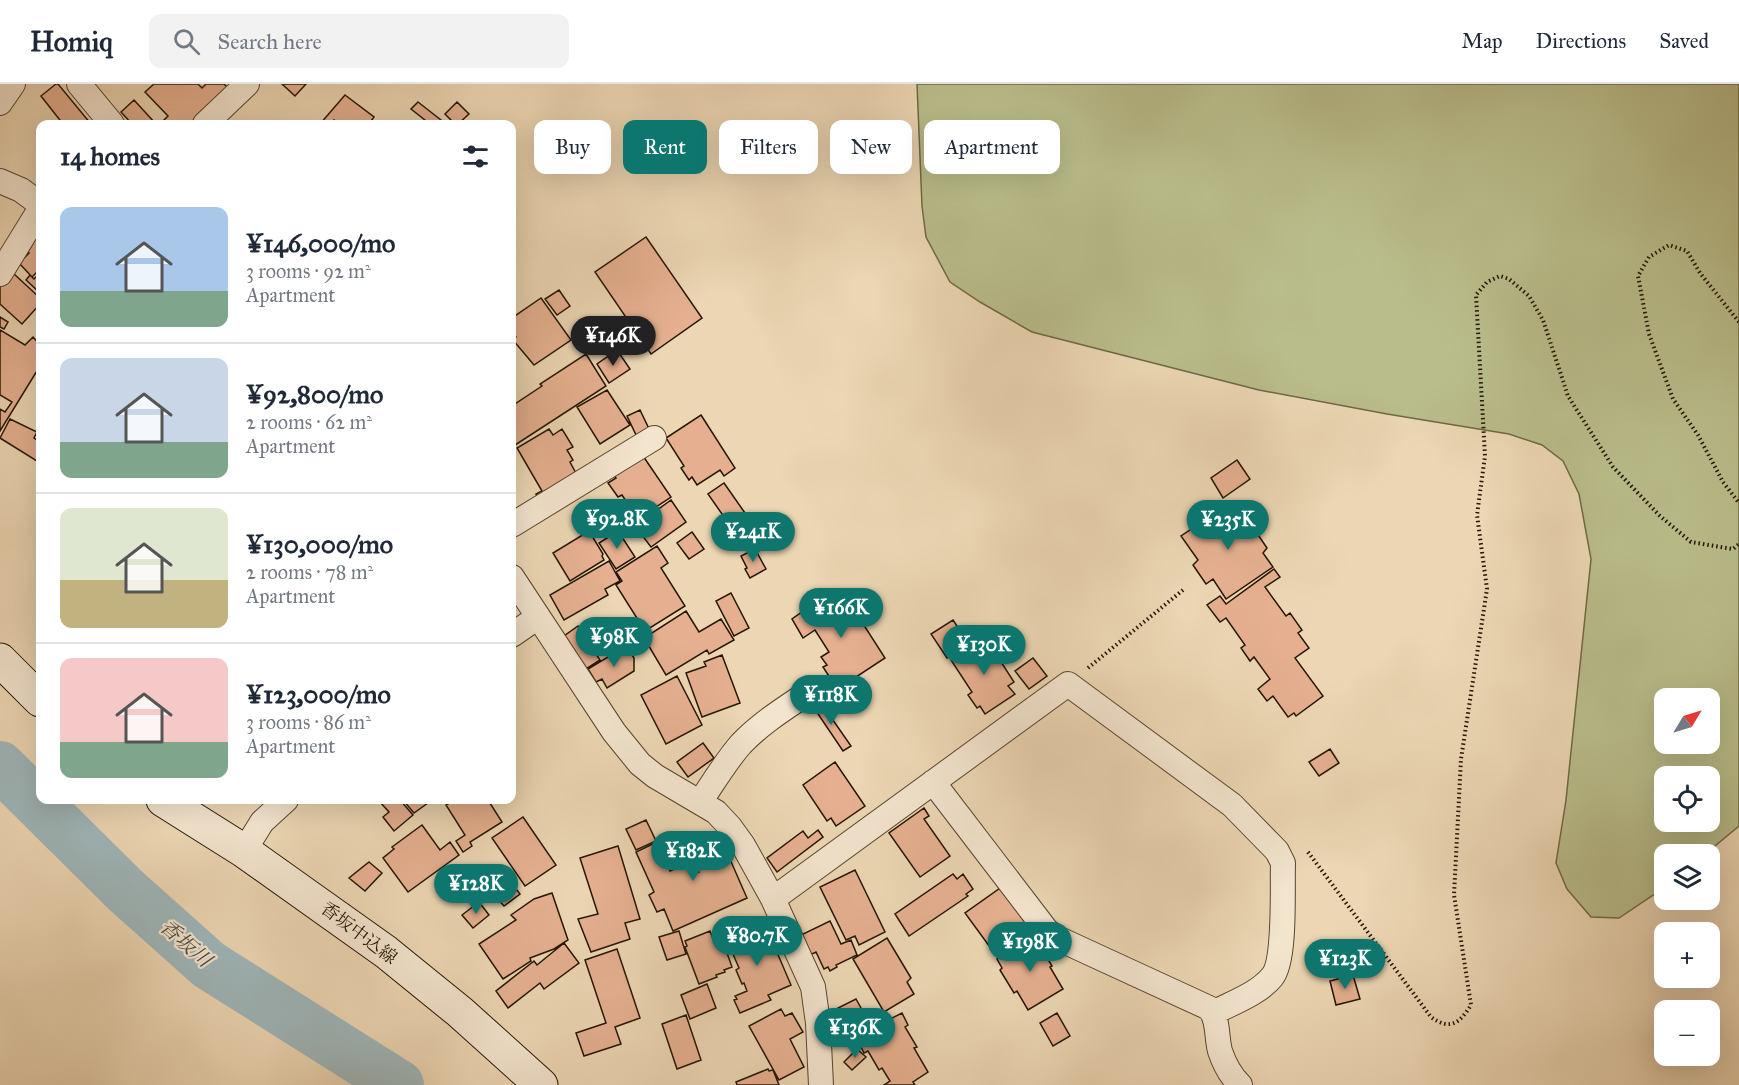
<!DOCTYPE html>
<meta charset="utf-8">
<style>
body{margin:0;font-family:"IM FELL Great Primer","Noto Serif JP",serif;background:#f2f2f3;color:#1f2937;height:100vh;display:flex;flex-direction:column;font-size:22px;white-space:nowrap}
*{box-sizing:border-box;margin:0}
p{font-size:20px;color:#747a83}
.icon{flex:none;width:33px;height:33px;fill:none;stroke:currentColor;stroke-width:2;stroke-linecap:round;stroke-linejoin:round}
.map{position:relative;flex:1;overflow:hidden}
.details{position:absolute;left:36px;top:36px;width:480px;height:684px;display:flex;flex-direction:column;background:#fff;border-radius:12px;box-shadow:0 6px 24px #0002}
.details>*{flex:none}
.hud{position:absolute;left:534px;top:36px;width:570px;height:54px;display:flex;gap:12px}
.needle{width:39px;rotate:52deg}
.controls{position:absolute;left:1654px;top:604px;display:grid;gap:12px}
.controls a{display:grid;place-items:center;width:66px;height:66px;border-radius:12px;background:#fff;box-shadow:0 6px 24px #0002;font-size:30px}
.price{position:absolute;translate:-50% -51px;padding:0 14px;border-radius:21px;background:#0f766e;color:#fff;font-size:20px;line-height:39px;filter:drop-shadow(0 2px 3px #0008)}
.price::after{content:'';position:absolute;left:50%;top:36px;width:18px;height:14px;margin-left:-9px;background:inherit;clip-path:polygon(0 0,100% 0,50% 100%)}
.price.active{background:#222;color:#fff}
ul{padding:0;list-style:none}
li{display:flex;align-items:center;gap:18px;height:150px;padding:0 24px}
li+li{border-top:2px solid #e0e1e3}
li span{display:grid;place-items:center;flex:none;width:168px;height:120px;border-radius:12px;color:#555}
li>.icon{margin-inline-start:auto}
span .icon{width:72px;height:72px;fill:#fffc;stroke-width:1}
li b{font-size:26px}
h2{display:flex;justify-content:space-between;align-items:center;height:72px;padding:0 24px;font-size:26px}
.tag{padding:0 21px;border-radius:12px;background:#fff;box-shadow:0 6px 24px #0002;font-size:21px;line-height:54px}
.tag.active{background:#0f766e;color:#fff}
header{display:flex;align-items:center;gap:36px;box-sizing:border-box;height:84px;padding:0 30px;background:#fff;border-bottom:2px solid #e0e1e3}
header strong{font-size:28px}
nav{display:flex;gap:33px;margin-inline-start:auto;font-size:21px}
.search{width:420px;height:54px;background:#f2f2f3;display:flex;align-items:center;gap:15px;box-sizing:border-box;padding:0 21px;border-radius:12px;color:#747a83;font-size:22px}
.map>svg:first-child{display:block}
.green{fill:#b9bd8b;stroke:#6e6946;stroke-width:1.5;fill-rule:evenodd}
.lines{fill:none;stroke-linecap:round;stroke-linejoin:round}
.river{stroke:#9fb6b9;stroke-width:50}
.building{fill:#e6b090;stroke:#241502;stroke-width:1.5}
.minor-casing{stroke:#56452e;stroke-width:26}
.secondary-casing{stroke:#241502;stroke-width:35}
.path{stroke:#241502;stroke-width:4;stroke-dasharray:1.5 3;stroke-linecap:butt}
.minor{stroke:#f3e4ce;stroke-width:24}
.secondary{stroke:#f3e4ce;stroke-width:33}
.labels{text-anchor:middle;stroke-width:4.5;stroke-linejoin:round;paint-order:stroke}
.street-label{font-size:18px;fill:#241502;stroke:#f3e4ce}
.water-label{font-size:20px;font-style:italic;fill:#4f4d42;stroke:#f3e4ce}
</style>
<header>
<strong>Homiq</strong>
<div class="search"><svg class="icon" aria-label="search" viewBox="0 0 24 24"><circle cx="10" cy="10" r="6"/><path d="M15 15l6 6"/></svg>Search here</div>
<nav><a>Map</a><a>Directions</a><a>Saved</a></nav>
</header>
<div class="map">
<svg width="1739" height="1001" viewBox="0 0 1739 1001">
<rect width="100%" height="100%" fill="#ecd6b3"/>
<filter id="stains"><feTurbulence type="fractalNoise" baseFrequency=".00333" numOctaves="4"/><feColorMatrix values="0 0 0 0 .2 0 0 0 0 .09 0 0 0 0 .02 0 0 0 .5 -.17"/></filter>
<radialGradient id="worn" r=".72"><stop offset=".6" stop-color="#630" stop-opacity="0"/><stop offset="1" stop-color="#630" stop-opacity=".3"/></radialGradient>
<path class="green" d="M917 0H1739V742L1704 771H1665V803L1619 834 1591 833 1567 805 1556 779 1566 716 1591 475 1579 410 1563 377 1542 361 1509 350 1387 330 1259 306 1032 248 980 218 950 198 926 153 922 122ZM1665 615H1710V660H1665ZM1665 693H1710V738H1665Z"/>
<g class="lines">
<path class="river" d="M0 682 125 806 209 881 399 1001"/>
</g>
<path class="building" d="M56 0H58L91 40H63L41 12Z
M154 0H198L202 4 206 0H224L229 5 192 40H166L163 37 168 32 145 8Z
M282 0H306L295 12Z
M345 11 374 33 369 40H340L334 36 330 40H320Z
M134 16 156 40H132L121 28Z
M418 18 446 40H430L411 25Z
M457 18 469 30 458 40H455L445 30Z
M40 148V185L32 193 19 179 29 169 24 163Z
M646 153 702 234 651 270 595 188Z
M13 189 40 214V220L22 240 0 220V203Z
M30 191 34 195 38 191 40 194V204L38 207 26 196Z
M559 206 570 222 557 231 545 215Z
M541 214 571 256 534 281 513 256 516 253 512 247V234Z
M0 233 8 238 4 245 0 243Z
M0 246 25 261 33 253 40 261V282L0 347V325L5 328 12 318 0 311Z
M617 266 630 285 609 299 597 280Z
M586 270 606 302 512 363V322L542 302 540 300Z
M607 306 630 341 600 360 577 323Z
M640 326 651 349 638 355 627 332Z
M701 331 735 384 724 392 720 386 697 401 692 393 689 396 681 384 684 382 666 354Z
M10 335 37 348 34 354 40 358V379L0 354Z
M549 345 553 351 562 345 573 363 567 366 573 376 570 378 578 393 539 416 536 410 542 407 517 364Z
M641 369 671 413 638 435 622 411 618 413 608 399 616 394 612 388Z
M1237 376 1250 395 1223 414 1211 394Z
M724 399 759 449 743 460 708 410Z
M671 416 686 438 651 463 635 442Z
M1229 420 1240 436 1246 433 1267 464 1263 469 1273 483 1226 515 1213 495 1206 500 1193 481 1198 476 1181 452Z
M589 447 603 470 602 472 604 476 570 497 553 469Z
M618 447 635 473 616 485 599 459Z
M692 448 704 465 689 475 677 459Z
M657 462 668 479 661 484 685 522 645 547 616 501 622 497 616 488Z
M755 465 766 485 750 494 745 485 747 484 741 472Z
M609 477 620 497 605 505 608 511 564 536 550 511Z
M1274 485 1280 493 1265 503 1286 532 1290 529 1302 546 1298 549 1309 564 1295 574 1323 612 1296 632 1294 629 1288 633 1273 612 1267 617 1258 605 1270 595 1254 573 1250 577 1241 564 1245 561 1226 534 1220 538 1207 521 1220 512 1226 520Z
M842 507 885 574 841 603 840 601 836 603 823 583 827 581 821 573 829 568 815 546 803 554 792 535 809 523 811 526Z
M731 509 749 544 734 552 716 517Z
M686 527 699 548 721 535 734 556 709 570 707 566 666 591 644 554Z
M953 536 969 560 947 574 931 550Z
M578 542 600 576 586 585 564 552Z
M985 553 1014 598 1008 602 1015 610 985 630 980 622 977 624 968 611 972 608 951 576Z
M626 562 634 574V587L607 604 602 595 596 598 588 585Z
M722 571 740 619 702 633 686 589 706 582 704 578Z
M1033 574 1047 592 1029 605 1015 587Z
M677 592 702 641 666 660 641 611Z
M819 616 851 662 843 667 812 621Z
M703 659 714 674 688 693 677 678Z
M1330 665 1339 679 1319 692 1309 678Z
M835 678 865 722 836 742 831 734 827 737 803 701Z
M381 716H400L413 731 394 747 383 733 389 728 379 717Z
M403 716H432L414 729Z
M454 716H488L502 738 470 758 472 762 463 768 456 757 465 751 446 721Z
M924 724 929 732 924 735 950 772 920 793 889 749Z
M523 733 556 781 525 802 492 754Z
M646 736 656 757 636 766 626 745Z
M422 741 440 766 450 758 459 771 408 808 383 774 394 765 392 763Z
M818 746 823 753 777 788 767 774 803 747 808 754Z
M718 748 747 814 673 847 664 825 657 828 649 811 654 808 636 768 657 758 670 787 690 778 695 789 699 788 687 762Z
M618 762 640 835 625 839 630 855 591 868 578 835 598 830 580 774Z
M369 778 382 789 365 807 349 794Z
M855 786 885 848 859 861 855 852 846 856 820 803Z
M953 790 957 795 963 790 973 805 966 810 968 812 909 852 895 830Z
M511 798 520 810 504 822 495 812Z
M1003 802 1033 843 995 870 965 829Z
M552 809 568 856 554 865 530 874 531 877 503 895 479 860 516 836 511 831 534 815Z
M479 818 489 831 473 844 462 831Z
M830 837 841 860 851 856 857 871 836 881 837 883 830 887 828 883 824 885 816 868 810 871 801 851Z
M764 838 791 901 768 911 771 916 740 929 734 916 737 915 735 912 747 907 744 899 742 900 736 886 739 884 726 854Z
M679 847 686 870 667 876 659 853Z
M710 847 713 855 721 852 732 883 724 886 725 888 716 891 717 893 699 900 685 863 687 862 685 857Z
M1034 852 1052 882 1050 883 1063 905 1028 926 1017 907 1014 909 1000 886 1002 884 997 875Z
M887 854 911 894 907 898 914 910 884 928 853 875Z
M564 859 579 879 544 905 540 899 508 924 496 907 534 877 537 881Z
M617 865 640 934 615 943 621 960 584 972 576 949 606 939 585 876Z
M1353 891 1360 915 1336 921 1330 897Z
M707 900 716 924 690 935 681 911Z
M856 915 871 942 843 957 828 929Z
M781 925 785 932 792 929 803 948 790 955 804 983 779 996 749 942Z
M902 929 908 941 905 943 917 963 914 964 928 988 913 998 915 1001H884L890 997 882 984 879 986 868 967 864 969 860 961 854 965 849 956Z
M1057 929 1070 952 1053 962 1040 939Z
M686 931 701 976 677 985 662 940Z
M857 965 866 973 852 986 844 978Z
M768 985 769 987 773 986 779 1001H737L736 998Z"/>
<g class="lines">
<g class="minor-casing">
<path id="minor" d="M79 0 112 40
M0 19 13 0
M205 40 247 0
M0 97 21 106 40 120
M0 190 40 125
M512 441 654 354
M512 493 614 648 640 680 655 692 716 728 730 743 743 761 773 815 813 903 818 939 821 1001
M512 551 538 533
M933 698 1047 847 1057 854 1209 924C1219 936 1216 952 1220 967 1224 979 1231 992 1240 1001
M700 718C713 699 726 677 741 660 762 638 787 623 812 606
M244 767 262 738 286 716
M773 815 1068 600 1232 721 1277 767 1283 779C1282 803 1286 877 1272 893 1258 910 1232 919 1213 929"/>
</g>
<g class="secondary-casing">
<path id="secondary" d="M0 576 40 616
M163 716 244 767 386 868 460 928 541 1001"/>
</g>
<path class="path" d="M1739 238 1700 189 1687 167 1669 161 1649 173 1638 192 1649 250 1673 315 1698 351 1723 398 1739 419
M1088 584 1183 506
M1308 768 1431 933C1450 947 1460 939 1471 921L1454 811 1461 675 1487 505 1477 431 1485 372 1476 211 1487 198 1500 192 1509 195 1529 212 1543 236 1568 312 1613 383 1660 432 1691 458 1733 465 1739 460"/>
<use href="#minor" class="minor"/>
<use href="#secondary" class="secondary"/>
</g>
<g class="labels">
<g class="street-label">
<text transform="translate(359 849) rotate(37)" y="6">香坂中込線</text>
</g>
<g class="water-label">
<text transform="translate(186 859) rotate(41)" y="7">香坂川</text>
</g>
</g>
<rect width="100%" height="100%" filter="url(#stains)"/>
<rect width="100%" height="100%" fill="url(#worn)"/>
</svg>
<div class="controls">
<a><svg class="needle" viewBox="-14 -14 28 28"><path d="M0-13l5 13h-10z" fill="#e53935"/><path d="M0 13l5-13h-10z" fill="#747a83"/></svg></a>
<a><svg class="icon" aria-label="locate" viewBox="0 0 24 24"><circle cx="12" cy="12" r="6"/><path d="M12 2v4M12 18v4M2 12h4M18 12h4"/></svg></a>
<a><svg class="icon" aria-label="layers" viewBox="0 0 24 24"><path d="M12 4l9 5-9 5-9-5zM3 14l9 5 9-5"/></svg></a>
<a>+</a>
<a>−</a>
</div>
<b class="price active" style="left:613px;top:283px">¥146K</b>
<b class="price" style="left:617px;top:466px">¥92.8K</b>
<b class="price" style="left:1228px;top:467px">¥235K</b>
<b class="price" style="left:753px;top:479px">¥241K</b>
<b class="price" style="left:841px;top:555px">¥166K</b>
<b class="price" style="left:614px;top:584px">¥98K</b>
<b class="price" style="left:984px;top:592px">¥130K</b>
<b class="price" style="left:831px;top:642px">¥118K</b>
<b class="price" style="left:693px;top:798px">¥182K</b>
<b class="price" style="left:476px;top:831px">¥128K</b>
<b class="price" style="left:757px;top:883px">¥80.7K</b>
<b class="price" style="left:1030px;top:889px">¥198K</b>
<b class="price" style="left:1345px;top:906px">¥123K</b>
<b class="price" style="left:855px;top:975px">¥136K</b>
<div class="hud">
<a class="tag">Buy</a>
<a class="tag active">Rent</a>
<a class="tag">Filters</a>
<a class="tag">New</a>
<a class="tag">Apartment</a>
</div>
<section class="details">
<h2>14 homes<svg class="icon" aria-label="filters" viewBox="0 0 24 24"><path d="M4 7h16M4 17h16"/><circle cx="9" cy="7" r="2"/><circle cx="15" cy="17" r="2"/></svg></h2>
<ul>
<li><span style="background:linear-gradient(#a9c7e8 70%,#7fa58c 0)"><svg class="icon" aria-label="home" viewBox="0 0 24 24"><path d="M3 11l9-7 9 7M6 9v11h12V9"/></svg></span><div><b>¥146,000/mo</b><p>3 rooms · 92 m²</p><p>Apartment</p></div></li>
<li><span style="background:linear-gradient(#c9d6e8 70%,#7fa58c 0)"><svg class="icon" aria-label="home" viewBox="0 0 24 24"><path d="M3 11l9-7 9 7M6 9v11h12V9"/></svg></span><div><b>¥92,800/mo</b><p>2 rooms · 62 m²</p><p>Apartment</p></div></li>
<li><span style="background:linear-gradient(#dfe7d0 60%,#c2b280 0)"><svg class="icon" aria-label="home" viewBox="0 0 24 24"><path d="M3 11l9-7 9 7M6 9v11h12V9"/></svg></span><div><b>¥130,000/mo</b><p>2 rooms · 78 m²</p><p>Apartment</p></div></li>
<li><span style="background:linear-gradient(#f6c9c9 70%,#7fa58c 0)"><svg class="icon" aria-label="home" viewBox="0 0 24 24"><path d="M3 11l9-7 9 7M6 9v11h12V9"/></svg></span><div><b>¥123,000/mo</b><p>3 rooms · 86 m²</p><p>Apartment</p></div></li>
</ul>
</section>
</div>
